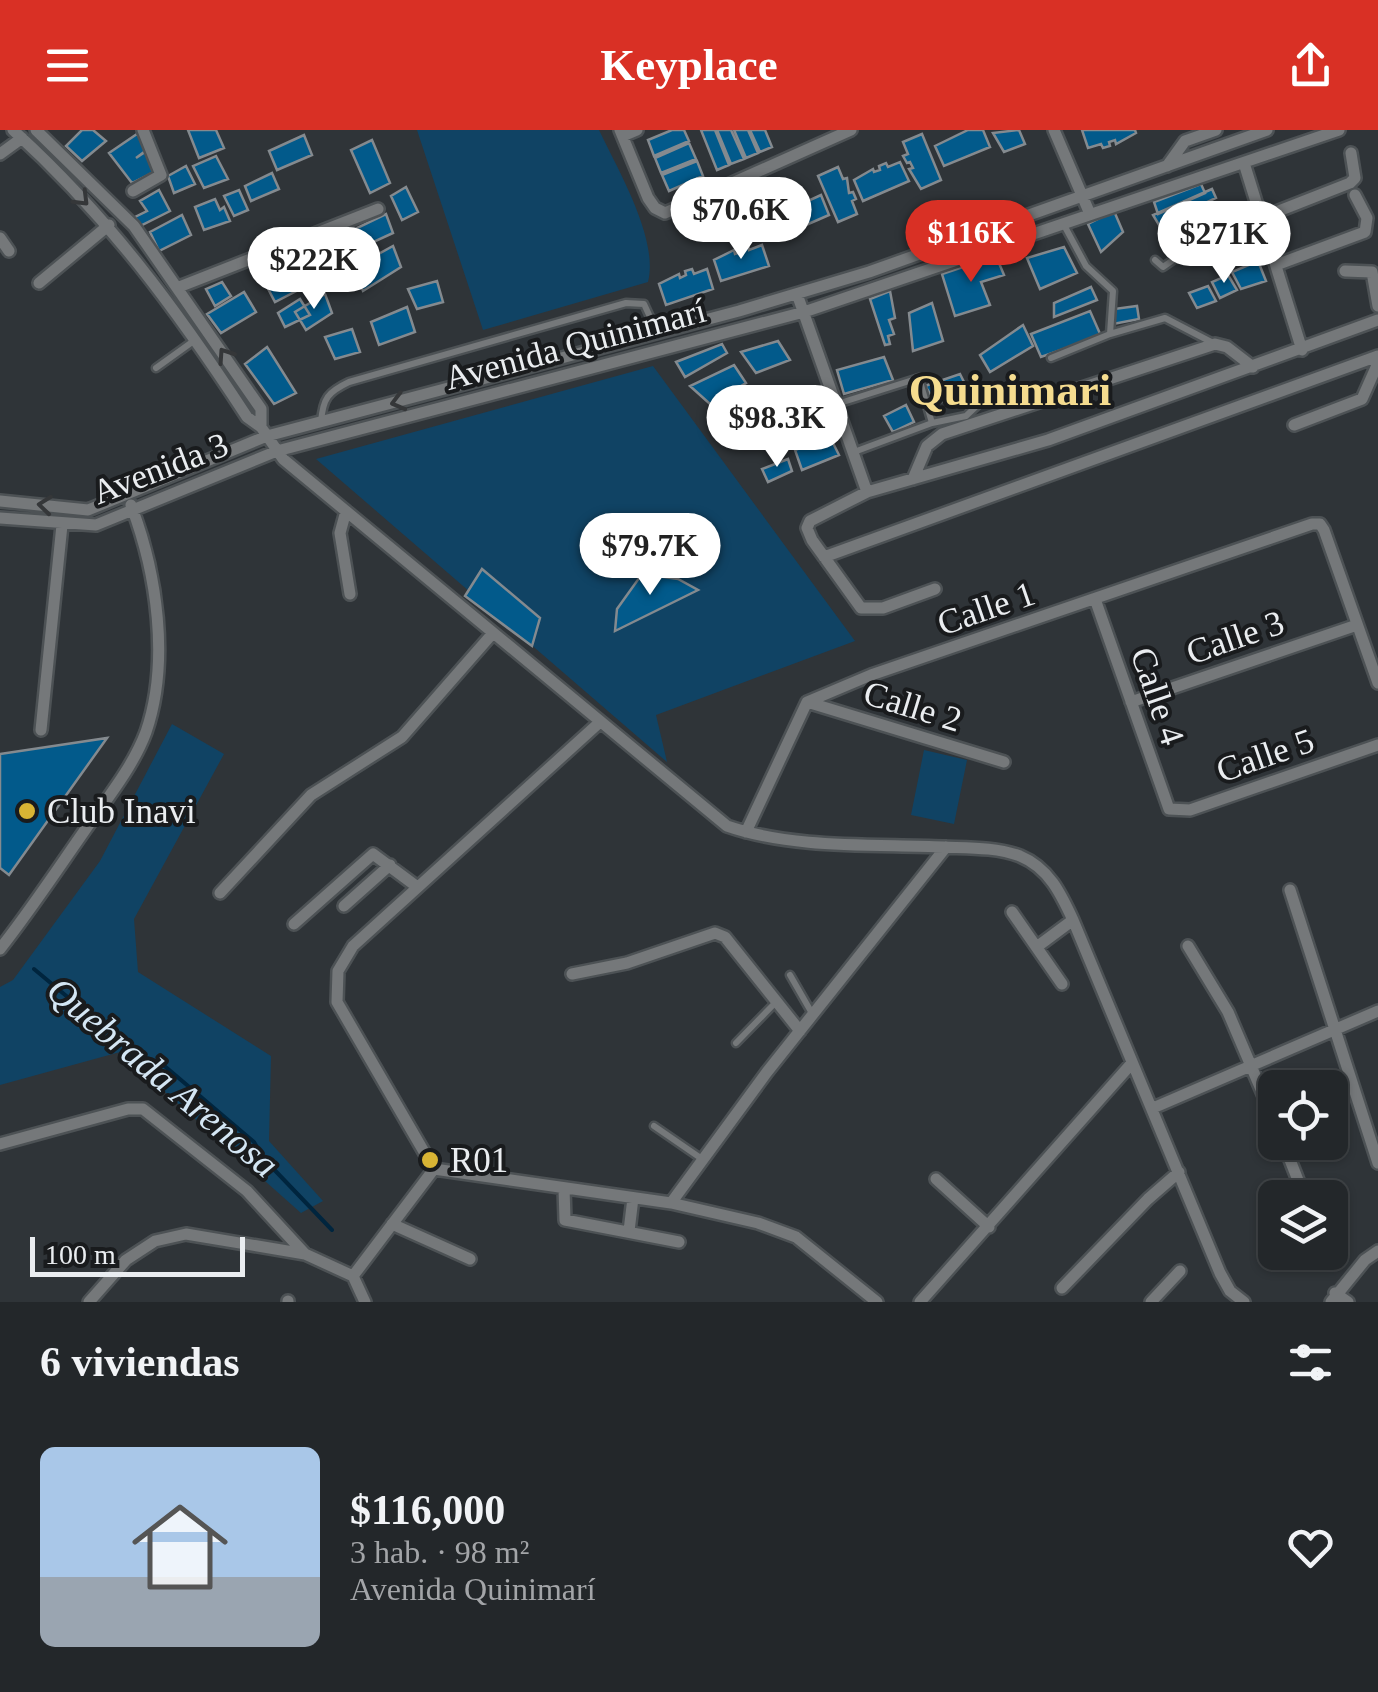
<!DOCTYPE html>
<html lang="es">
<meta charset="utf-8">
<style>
body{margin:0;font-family:"Times New Roman",serif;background:#2f3336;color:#f1f3f6;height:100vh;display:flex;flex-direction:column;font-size:38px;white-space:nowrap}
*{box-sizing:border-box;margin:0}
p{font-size:32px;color:#a3a5a8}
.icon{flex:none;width:55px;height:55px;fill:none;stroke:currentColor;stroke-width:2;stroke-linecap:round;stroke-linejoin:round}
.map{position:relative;height:1172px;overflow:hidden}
.panel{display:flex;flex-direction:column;background:#23272a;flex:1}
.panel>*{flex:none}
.fabs{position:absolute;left:1258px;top:940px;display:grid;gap:20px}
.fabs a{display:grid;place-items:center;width:90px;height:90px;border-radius:15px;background:#23272a;box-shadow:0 2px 8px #0004,0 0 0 2px #404447;font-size:50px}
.scale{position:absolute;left:30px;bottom:25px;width:215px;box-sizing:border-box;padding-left:10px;border:5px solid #eaedf0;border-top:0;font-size:28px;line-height:35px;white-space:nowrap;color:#eaedf0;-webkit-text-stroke:8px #191b1d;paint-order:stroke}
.price{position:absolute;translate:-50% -85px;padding:0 22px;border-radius:35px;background:#fff;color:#222;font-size:32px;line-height:65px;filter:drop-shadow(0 2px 5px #0008)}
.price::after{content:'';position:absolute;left:50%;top:60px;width:30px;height:22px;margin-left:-15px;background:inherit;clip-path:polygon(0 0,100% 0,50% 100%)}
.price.current{background:#d93025;color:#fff}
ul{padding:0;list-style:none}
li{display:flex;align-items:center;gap:30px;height:250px;padding:0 40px}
li span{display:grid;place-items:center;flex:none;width:280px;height:200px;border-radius:15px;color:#555}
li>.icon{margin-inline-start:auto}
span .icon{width:120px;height:120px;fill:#fffc;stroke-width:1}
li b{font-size:42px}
h2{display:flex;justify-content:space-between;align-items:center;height:120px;padding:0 40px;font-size:42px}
header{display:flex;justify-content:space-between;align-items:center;height:130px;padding:0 40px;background:#d93025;color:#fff;font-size:45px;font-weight:600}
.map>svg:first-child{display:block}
.green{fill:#104364}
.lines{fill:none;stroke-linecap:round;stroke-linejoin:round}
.stream{stroke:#00253e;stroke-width:4}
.building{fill:#025a8b;stroke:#848a8f;stroke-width:2.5}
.lane-casing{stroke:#4d5255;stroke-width:11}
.street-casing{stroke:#4d5255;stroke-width:16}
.lane{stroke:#75787a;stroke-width:6}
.street{stroke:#75787a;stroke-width:11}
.oneway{stroke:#353739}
.poi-dot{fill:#d8b434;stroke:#191b1d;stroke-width:4}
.labels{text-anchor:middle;stroke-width:8;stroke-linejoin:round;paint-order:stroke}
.street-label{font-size:35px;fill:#eaedf0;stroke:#191b1d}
.poi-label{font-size:35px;fill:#eaedf0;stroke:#191b1d;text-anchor:start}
.water-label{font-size:38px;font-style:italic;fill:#d4e6f4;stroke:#191b1d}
.district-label{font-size:45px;font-weight:bold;fill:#f5dc8f;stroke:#191b1d}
</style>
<header><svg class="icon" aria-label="menu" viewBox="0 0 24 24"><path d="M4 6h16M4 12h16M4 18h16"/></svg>Keyplace<svg class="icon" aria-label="share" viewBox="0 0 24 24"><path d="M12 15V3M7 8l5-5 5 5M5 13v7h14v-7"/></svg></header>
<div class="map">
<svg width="1378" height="1172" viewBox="0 0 1378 1172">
<rect width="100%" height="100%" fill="#2f3438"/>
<path class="green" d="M417 0H599C618 40 659 109 648 152L483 200Z
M653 236 855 511 656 585 667 632 316 329Z
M172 594 224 624 134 789 138 842 271 926 269 1011 323 1071 301 1083 120 922 0 955V857L13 850 100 731Z
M924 620 967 630 954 694 911 685Z"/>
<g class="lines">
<path class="stream" d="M34 839 137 925 161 933 254 1012 264 1029 332 1100"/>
</g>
<path class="building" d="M82 0H93L106 11 82 31 66 16Z
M188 0H216L224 18 199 28Z
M672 0H684L689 11 654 26 648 10Z
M701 0H715L729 35 717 40Z
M717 0H731L744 29 731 34Z
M734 0H748L758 23 746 28Z
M750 0H765L772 17 760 22Z
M968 0H983L990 17 944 36 935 16Z
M1019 0 1025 14 1004 22 993 3Z
M1082 0H1135L1136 3 1116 14 1115 10 1109 12 1110 16 1103 18 1101 14 1088 18Z
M137 4 148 19 136 28 145 22 156 41 132 53 109 23Z
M922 4 941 50 921 59 909 39 913 38 910 32 907 33 903 26 908 24 903 12Z
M304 5 312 25 277 40 269 21Z
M372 10 390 53 370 63 351 20Z
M689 13 696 29 661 43 655 28Z
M216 26 228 49 204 58 193 36Z
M697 31 703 46 669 61 662 45Z
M900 32 909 51 863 71 854 50 873 39 874 42 880 40 879 36 886 33 888 37Z
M186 36 195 54 174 63 168 46Z
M838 37 843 49 847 48 849 63 853 62 856 69 852 71 857 84 838 92 818 46Z
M272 43 279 59 251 71 245 56Z
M1201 54 1205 63 1158 84 1154 72Z
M406 57 418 82 402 90 391 66Z
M1212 59 1216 68 1159 95 1153 85Z
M159 60 170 81 140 96 135 87 147 81 140 71Z
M239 60 248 80 234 86 224 66Z
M821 65 829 85 783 105 775 84 793 72 795 76 801 73 799 70 807 67 808 71Z
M215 69 220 80 224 77 230 91 204 100 195 77Z
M746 69 755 88 709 108 700 88 719 76 720 80 727 77 725 73 732 70 734 74Z
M1234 80 1248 115 1223 121 1218 108 1224 107 1217 89Z
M1114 81 1123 102 1101 122 1088 94Z
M386 84 393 103 367 115 357 98Z
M182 85 191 105 159 121 150 102Z
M347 101 354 119 337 124 330 108Z
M322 113 333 142 275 172 264 151Z
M748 115 749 120 762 115 769 136 721 151 714 130 734 120 735 124 742 122 740 118Z
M393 116 401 137 363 161 353 138Z
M1064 117 1077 143 1040 159 1027 128Z
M996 126 1004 145 981 152 990 175 955 186 942 144Z
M1258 131 1266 151 1241 159 1232 142Z
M692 139 694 144 707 139 713 159 666 175 659 154 679 144 680 148 686 145 685 141Z
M1228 145 1237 160 1220 168 1212 152Z
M437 151 443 172 417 179 408 159Z
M222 152 231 166 215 176 206 159Z
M1208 156 1216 171 1197 178 1189 163Z
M1091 157 1097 170 1054 187V173Z
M890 161 895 188 889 190 894 204 888 206 890 214 885 215 870 169Z
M244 162 256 182 221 203 207 184Z
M325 164 332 183 306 200 295 182Z
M300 169 310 185 285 197 278 183Z
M932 173 943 211 913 221 909 183Z
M1137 176 1139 189 1113 194 1114 179Z
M407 177 415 202 379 215 371 192Z
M1090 181 1101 206 1041 227 1031 204Z
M1023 195 1033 216 990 242 980 225Z
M352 199 360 222 335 229 325 207Z
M778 211 790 230 756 243 741 222Z
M722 214 727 223 685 247 676 232Z
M267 217 296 263 274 274 245 234Z
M884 227 893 250 844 264 837 240Z
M734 235 746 253 710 274 690 256Z
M960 244 967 258 933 268 925 256Z
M906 275 914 292 893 302 884 286Z
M793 290 800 303 785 308 777 296Z
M830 307 839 325 802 340 795 320Z
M788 329 792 341 768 352 762 339Z
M482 439 540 488 532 516 465 466Z
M642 444 678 449 698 460 615 501 617 479Z
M107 608 9 745 0 738V624Z"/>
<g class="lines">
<g class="lane-casing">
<path id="lane" d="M1155 130 1163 137 1209 105 1264 99
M1110 204 1165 188 1215 214
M1051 228 1110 204 1113 161 1086 136 1064 95
M156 238 195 210
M840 273 919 248 932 293 854 322
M926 274 967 258 984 269 966 286 932 293
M321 292C323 268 328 262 349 252L626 173 644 174 657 202
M790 845 813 885
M736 913 776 872
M654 996 702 1029"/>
</g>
<g class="street-casing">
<path id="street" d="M13 0C108 86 177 180 247 287L261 297 283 329 727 696C793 719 873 714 943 717 968 718 996 717 1020 726 1049 738 1061 764 1073 790L1220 1143 1230 1161 1244 1172
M36 0 134 96 261 279V297
M620 0 648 68 655 78 665 83 851 0
M1054 0 1090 84
M623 6 637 0
M0 24 22 8
M1244 33 1302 220
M1167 36 1185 11 1216 0
M133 61 161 45 143 0
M1261 88 1350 53 1355 48 1351 23
M0 108 9 121
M1276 135 1365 102 1367 88 1355 65
M1345 141 1372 142 1378 176
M39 153 109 95
M179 157 378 79
M797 164 867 362
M1294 295 1362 269 1378 233
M913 349 927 316 942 304 1215 214 1227 217 1253 237
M0 371 88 380 267 306 739 181 869 142 1267 0
M346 381 340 403 350 464
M0 388 96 395 277 321 804 182 1339 0
M824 427 1378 226
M935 459 883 478H861L812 410 807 398 810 391 867 362 1048 310 1378 190
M1095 469 1169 679 1190 680 1378 615
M807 572 1004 632
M1131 572 1357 495
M600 592 353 816 338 841 337 872 434 1039 671 1073 758 1093 796 1107 877 1172
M41 600 62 395
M746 702 807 572 871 545 1312 394H1320L1324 400 1378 553
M1290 760 1378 1033
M220 763 311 665 402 607 493 503
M344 776 390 735
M1012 782 1062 854
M294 794 373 724 416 756
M1038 816 1073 790
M1188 816 1228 882 1275 992
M0 819C30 781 57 740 85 700 106 670 133 637 146 602 170 532 157 443 131 375
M572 844 627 833 715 803 725 807 800 901
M1153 978 1378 881
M1283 1012 1305 1068
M0 1014 128 979H143L247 1061 305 1124
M936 1049 989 1097
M564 1058 565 1090 679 1112
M671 1073 767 942 946 717
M392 1094 470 1129
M629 1101 633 1068
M353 1146 434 1039
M1062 1158 1148 1069 1179 1042
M1335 1163 1348 1172
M89 1172 126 1130 155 1111 186 1104 305 1124 353 1146 365 1172
M288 1172V1171
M920 1172 1132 933
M1151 1172 1180 1141
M1331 1172 1365 1130 1378 1121"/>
</g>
<use href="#lane" class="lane"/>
<use href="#street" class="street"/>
</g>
<defs><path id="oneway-chevron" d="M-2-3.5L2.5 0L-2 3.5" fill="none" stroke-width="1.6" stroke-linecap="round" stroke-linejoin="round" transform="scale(2.5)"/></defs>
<g class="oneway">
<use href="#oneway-chevron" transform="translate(82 69) rotate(45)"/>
<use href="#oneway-chevron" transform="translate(225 225) rotate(-124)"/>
<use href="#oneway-chevron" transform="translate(398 272) rotate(165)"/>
<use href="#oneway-chevron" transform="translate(45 375) rotate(-174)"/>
</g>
<g class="poi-dot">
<circle cx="27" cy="681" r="10"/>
<circle cx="430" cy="1030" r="10"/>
</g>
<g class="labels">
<g class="street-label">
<text transform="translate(575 214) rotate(-15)" y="12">Avenida Quinimarí</text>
<text transform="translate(160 338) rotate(-21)" y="12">Avenida 3</text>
<text transform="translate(986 478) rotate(-19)" y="12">Calle 1</text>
<text transform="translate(1235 507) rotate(-19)" y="12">Calle 3</text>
<text transform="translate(1158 566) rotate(71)" y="12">Calle 4</text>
<text transform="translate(913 576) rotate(17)" y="12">Calle 2</text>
<text transform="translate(1265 625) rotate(-19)" y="12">Calle 5</text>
</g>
<g class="poi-label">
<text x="47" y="693">Club Inavi</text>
<text x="450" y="1042">R01</text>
</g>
<g class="water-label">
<text transform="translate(163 947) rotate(40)" y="13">Quebrada Arenosa</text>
</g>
<g class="district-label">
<text x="1010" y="275">Quinimari</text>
</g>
</g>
</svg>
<div class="fabs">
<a><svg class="icon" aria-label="locate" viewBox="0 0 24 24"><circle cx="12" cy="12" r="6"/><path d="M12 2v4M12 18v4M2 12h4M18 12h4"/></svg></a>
<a><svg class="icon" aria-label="layers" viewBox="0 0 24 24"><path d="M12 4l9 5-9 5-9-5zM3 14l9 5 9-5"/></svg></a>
</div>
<div class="scale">100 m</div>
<b class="price" style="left:741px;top:132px">$70.6K</b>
<b class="price current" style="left:971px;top:155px">$116K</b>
<b class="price" style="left:1224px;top:156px">$271K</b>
<b class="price" style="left:314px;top:182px">$222K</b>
<b class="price" style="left:777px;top:340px">$98.3K</b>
<b class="price" style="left:650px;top:468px">$79.7K</b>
</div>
<section class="panel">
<h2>6 viviendas<svg class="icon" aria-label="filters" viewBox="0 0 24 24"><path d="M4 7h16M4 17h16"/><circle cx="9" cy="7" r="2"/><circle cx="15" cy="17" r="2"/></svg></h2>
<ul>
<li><span style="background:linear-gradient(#a9c7e8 65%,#9aa5b1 0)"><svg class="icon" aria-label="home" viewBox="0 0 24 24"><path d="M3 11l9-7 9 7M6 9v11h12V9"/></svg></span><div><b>$116,000</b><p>3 hab. · 98 m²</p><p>Avenida Quinimarí</p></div><svg class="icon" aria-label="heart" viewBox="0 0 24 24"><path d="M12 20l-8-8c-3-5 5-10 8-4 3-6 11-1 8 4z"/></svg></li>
</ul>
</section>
